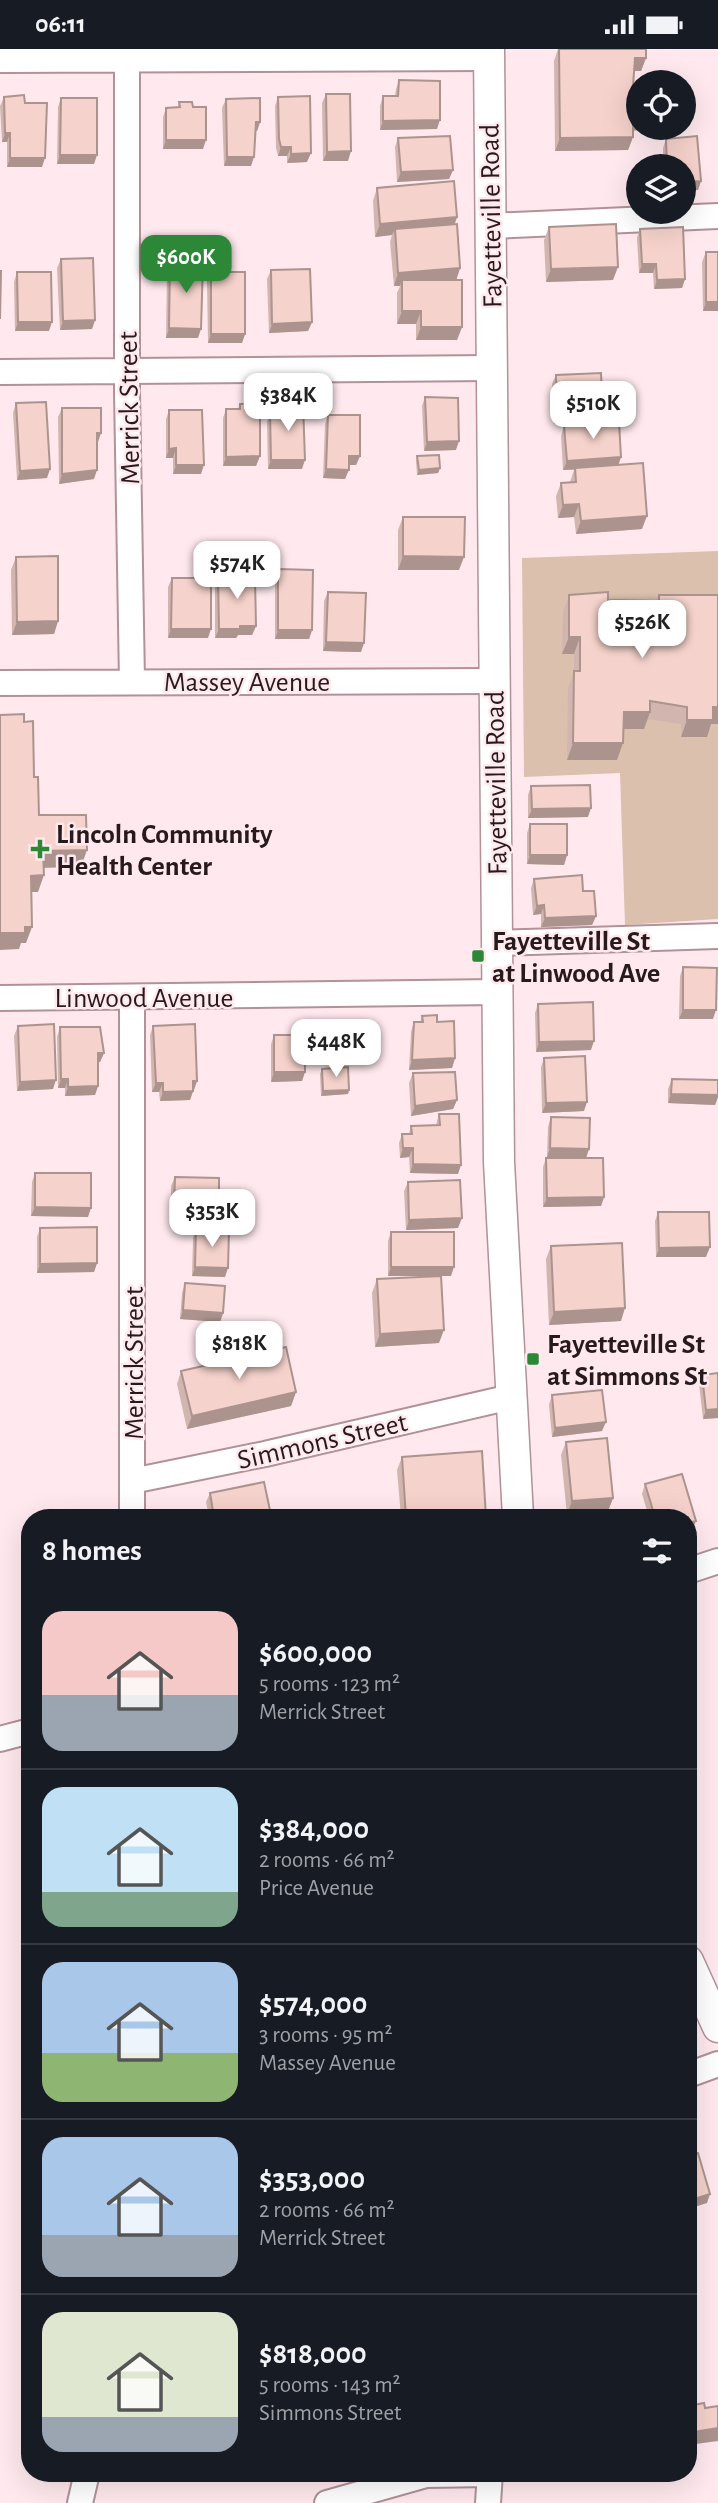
<!DOCTYPE html>
<meta charset="utf-8">
<style>
body{margin:0;font-family:"Alegreya Sans",sans-serif;background:#20242c;color:#f1f3f6;height:100vh;display:flex;flex-direction:column;font-size:26px;white-space:nowrap}
*{box-sizing:border-box;margin:0}
p{font-size:23px;color:#9ea1a6}
.icon{flex:none;width:38px;height:38px;fill:none;stroke:currentColor;stroke-width:2;stroke-linecap:round;stroke-linejoin:round}
.map{position:relative;flex:1;overflow:hidden}
.panel{position:absolute;left:21px;top:1460px;width:676px;height:973px;display:flex;flex-direction:column;background:#171b24;border-radius:28px;box-shadow:0 7px 28px #0002}
.panel>*{flex:none}
.fabs{position:absolute;left:626px;top:21px;display:grid;gap:14px}
.fabs a{display:grid;place-items:center;width:70px;height:70px;border-radius:50%;background:#171b24;box-shadow:0 7px 28px #0002;font-size:35px}
.price{position:absolute;translate:-50% -60px;padding:0 16px;border-radius:14px;background:#fff;color:#222;font-size:23px;line-height:46px;filter:drop-shadow(0 2px 4px #0008)}
.price::after{content:'';position:absolute;left:50%;top:42px;width:21px;height:16px;margin-left:-10px;background:inherit;clip-path:polygon(0 0,100% 0,50% 100%)}
.price.on{background:#2c8737;color:#fff}
ul{padding:0;list-style:none}
li{display:flex;align-items:center;gap:21px;height:175px;padding:0 21px}
li+li{border-top:2px solid #363941}
li span{display:grid;place-items:center;flex:none;width:196px;height:140px;border-radius:21px;color:#555}
li>.icon{margin-inline-start:auto}
span .icon{width:84px;height:84px;fill:#fffc;stroke-width:1}
li b{font-size:30px}
h2{display:flex;justify-content:space-between;align-items:center;height:84px;padding:0 21px;font-size:30px}
.status{display:flex;justify-content:space-between;align-items:center;height:49px;padding:0 35px;background:#171b24;direction:ltr}
.status svg{height:19px;fill:currentColor}
.map>svg:first-child{display:block}
.green{fill:#dac0ad}
.lines{fill:none;stroke-linecap:round;stroke-linejoin:round}
.minor-casing{stroke:#b29199;stroke-width:28}
.major-casing{stroke:#b29199;stroke-width:33}
.minor{stroke:#fff;stroke-width:24}
.major{stroke:#fff;stroke-width:30}
.wall{fill:#d3b5af}
.shaded-wall{fill:#ac938e}
.building{fill:#f5d2cb;stroke:#ac938e;stroke-width:2}
.poi-dot{fill:#2c8737;stroke:#ffe9ee;stroke-width:2.5}
.labels{text-anchor:middle;stroke-width:5;stroke-linejoin:round;paint-order:stroke}
.street-label{font-size:28px;fill:#261a1d;stroke:#ffe9ee}
.poi-label{font-size:28px;font-weight:bold;fill:#261a1d;stroke:#ffe9ee;text-anchor:start}
</style>
<div class="status"><b>06:11</b><svg viewBox="0 0 49 12"><path d="M0 12V9h3v3zM5 12V6h3v6zM10 12V3h3v9zM15 12V0h3v12zM26 1h20v11H26zM47 4h2v5h-2z"/></svg></div>
<div class="map">
<svg width="718" height="2454" viewBox="0 0 718 2454">
<rect width="100%" height="100%" fill="#ffe9ee"/>
<path class="green" d="M718 502V870L625 876 620 724 524 728 522 509Z"/>
<g class="lines">
<g class="minor-casing">
<path id="minor" d="M127 0V342L132 633
M0 11 489 9
M490 177 718 167
M0 323 492 319
M0 634 494 632
M496 894 718 887
M0 949 497 943
M132 1432 265 1405 511 1348
M132 1468V949
M688 1522 718 1512
M0 1690 30 1682
M688 2026 718 2015
M80 2454 87 2424
M327 2454 426 2426 490 2425
M488 2454 490 2424"/>
</g>
<g class="major-casing">
<path id="major" d="M489 0 499 1113 518 1468
M688 1912 718 1978"/>
</g>
<use href="#minor" class="minor"/>
<use href="#major" class="major"/>
</g>
<path class="wall" d="M558 0 646 9 641 22H634L632 51 639 79 638 81 633 82V88L628 101 555 102 554 12Z
M399 31 437 80 380 81V57L383 47H395L396 40Z
M326 45 348 112H323L322 54Z
M4 48 25 54 42 118H7V93H2L0 57Z
M278 48 307 113 287 114V107H278L276 99 275 57Z
M61 49 94 115H57L58 58Z
M226 50 260 73 257 82H255L251 117H224L222 59Z
M179 53 193 58 203 100H163V68L166 59 178 58Z
M398 89 453 121 449 130 397 133 395 98Z
M666 90 701 132 698 141 684 117H663V99Z
M377 139 457 168 455 175 460 219 456 231 462 278 457 291H416V275H397V244L400 237H394L390 193 392 186 375 188 373 152Z
M549 178 613 231 546 233 544 191Z
M640 180 685 230 682 239 654 240 653 224H639L637 189Z
M706 203 718 262H703L702 213Z
M61 210 95 271 92 280 60 281 57 219Z
M170 213 198 289H166L167 222Z
M271 221 312 273 308 282 269 284 267 230Z
M17 223 49 282H15L14 233Z
M211 223 245 285 242 294H208L207 232Z
M556 326 599 373 554 375 552 335Z
M425 348 456 401 424 402 422 357Z
M16 354 47 429 17 431 13 364Z
M240 355 260 407 256 417H223V369L226 360H238Z
M275 356 302 420H268L267 373 270 364H272Z
M62 359 98 393H97L94 430 59 435 58 368Z
M169 361 201 425H173V409H166V370Z
M328 366 360 407 356 416H349L345 430 323 429 325 375Z
M564 377 621 408 618 416 642 480 576 485 574 468 558 469 556 447 561 434 570 433 574 421H563L561 387Z
M417 407 440 419 438 424 417 426 416 412Z
M403 468 459 521H398V481Z
M16 508 58 572 54 585 12 586 11 521Z
M278 520 312 581 309 590H275V530Z
M235 522 249 530 256 577 252 586H238L236 589H215V536L218 526 234 527Z
M172 529 208 589H168V538Z
M328 543 361 603 323 602 324 552Z
M569 546 608 551 657 552 659 546 711 675 707 688H681V675L648 670 644 680H623L617 711H567L568 639 574 622V605H562L563 563Z
M531 737 588 768 528 769V746Z
M530 775 567 806 564 816 527 815V784Z
M534 830 583 842 596 867 592 876 541 878V865L533 866 531 839Z
M683 918 713 970H679L680 927Z
M538 955 591 1001 536 1003 535 964Z
M422 967 437 973 455 1009 452 1019 409 1021 411 983 414 973H420Z
M18 977 53 1040 17 1042 14 987Z
M153 977 197 1032 190 1051 160 1052 159 1043H152L150 986Z
M60 978 104 1004 100 1013H98V1037L95 1046 65 1047V1039H58L57 988Z
M274 986 305 1023 302 1032 271 1033V995Z
M544 1009 584 1062 542 1064 541 1018Z
M322 1020 349 1041 348 1045 321 1047 320 1025Z
M413 1024 457 1051 453 1060 411 1067 409 1034Z
M672 1030 718 1031V1048L715 1056 668 1054V1040Z
M439 1065 458 1125 410 1124 409 1108 400 1109 399 1094 402 1085H409L411 1077 436 1076Z
M551 1068 589 1100 586 1109 604 1148 601 1157 543 1158V1118L546 1109H580L547 1108 548 1078Z
M35 1124 88 1168 31 1167 32 1133Z
M175 1128 215 1169H171V1137Z
M408 1133 458 1179 406 1181 404 1142Z
M658 1163 706 1208H656L655 1172Z
M40 1179 97 1214 94 1223 37 1224V1188Z
M196 1180 225 1228 192 1227 193 1189Z
M391 1183 451 1227H441L439 1294 375 1298 372 1244 377 1230 438 1227H388V1192Z
M551 1197 621 1272 549 1276 546 1210Z
M185 1234 223 1264 220 1273 180 1270 182 1244Z
M181 1322 296 1343 291 1357 187 1380 177 1335Z
M702 1326 718 1369 703 1370 699 1335Z
M552 1346 602 1382 552 1388 549 1356Z
M566 1393 613 1449 608 1462 567 1466 561 1406Z
M402 1408 486 1468H401L397 1421Z
M682 1425 696 1472 692 1481 688 1482V1468H649L642 1445 645 1435Z
M210 1444 270 1468H209L206 1453Z
M567 2424H634L568 2433Z"/>
<path class="shaded-wall" d="M635 9H646L641 22H631Z
M633 68H639L638 81 628 82Z
M440 71 437 80 380 81 383 72Z
M256 73H260L257 82H252Z
M5 84H10L7 93H2Z
M633 88 628 101 555 102 560 89Z
M166 91H206L203 100H163Z
M281 98H291L287 107H278Z
M351 102 348 112H323L327 103Z
M311 104 307 113 287 114 291 105Z
M60 106H97L94 115H57Z
M227 108H254L251 117H224Z
M10 109H45L42 118H7Z
M453 121 449 130 397 133 401 123Z
M701 132 698 141 684 142V133Z
M457 168 452 181 395 180 392 186 375 188 380 175Z
M642 215H656L653 224H639Z
M618 218 613 231 546 233 551 220Z
M460 219 456 232 402 231 400 237H394L398 224Z
M685 230 682 239 654 240 657 231Z
M706 253H718V262H703Z
M402 262H421L416 275H397Z
M95 271 92 280 60 281 63 272Z
M18 273H52L49 282H15Z
M312 273 308 282 269 284 272 275Z
M421 278H462L457 291H416Z
M169 279 201 280 198 289H166Z
M211 285H245L242 294H208Z
M603 364 599 373 554 375 557 366Z
M97 384H101L98 393H93Z
M459 392 456 401 424 402 427 393Z
M176 399 173 409H166L169 400Z
M260 407 256 417H223L226 408Z
M349 407H360L356 416H346Z
M621 408 618 417 563 421 567 412Z
M271 411H305L302 420H268Z
M176 416H204L201 425H173Z
M440 419 438 424 417 426 419 421Z
M50 420 47 429 17 431 20 422Z
M326 420 349 421 345 430 323 429Z
M97 421 94 430 59 435 62 425Z
M579 455 574 468 558 469 563 456Z
M647 467 642 480 576 485 581 472Z
M403 507 464 508 459 521H398Z
M58 572 54 585 12 586 17 573Z
M240 577H256L252 586H238L236 589H215L219 580Z
M171 580H211L208 589H168Z
M278 581H312L309 590H275Z
M569 588H580L574 605H562Z
M326 593 364 594 361 603 323 602Z
M713 658H718V675H711L707 688H681L687 671Z
M624 663H650L644 680H618Z
M573 694H623L617 711H567Z
M591 759 588 768 528 769 532 760Z
M87 801 81 818 37 819 43 802Z
M530 806H567L564 816 527 815Z
M44 826 38 843H25L31 827Z
M544 856 541 865 533 866 537 857Z
M596 867 592 876 541 878 545 869Z
M25 878H32L26 894H21L19 900 0 901V884Z
M683 961H716L713 970H679Z
M594 992 591 1001 536 1003 539 993Z
M98 1004H104L100 1013H95Z
M455 1009 452 1019 409 1021 412 1011Z
M274 1023H305L302 1032 271 1033Z
M61 1030H68L65 1039H58Z
M56 1031 53 1040 17 1042 20 1033Z
M193 1032H197L194 1041H189Z
M156 1034H163L159 1043H152Z
M98 1037 95 1046 65 1047 68 1038Z
M349 1041 348 1045 321 1047 323 1042Z
M193 1042 190 1051 160 1052 163 1043Z
M671 1045 718 1046V1048L715 1056 668 1054Z
M457 1051 453 1060 411 1067 415 1057Z
M587 1053 584 1062 542 1064 546 1054Z
M403 1099H413L409 1108 400 1109Z
M550 1099 589 1100 586 1109 547 1108Z
M413 1115 461 1116 458 1125 410 1124Z
M604 1148 601 1157 543 1158 547 1149Z
M35 1158 91 1159 88 1168 31 1167Z
M174 1159 219 1160 215 1169H171Z
M462 1169 458 1179 406 1181 409 1171Z
M710 1198 706 1208H656L659 1199Z
M97 1214 94 1223 37 1224 40 1215Z
M195 1218 228 1219 225 1228 192 1227Z
M391 1218H454L451 1227H388Z
M625 1259 621 1272 549 1276 554 1263Z
M183 1261 223 1264 220 1273 180 1270Z
M444 1281 439 1294 375 1298 380 1285Z
M296 1343 291 1357 187 1380 192 1367Z
M718 1360V1369L703 1370 706 1361Z
M606 1373 602 1382 552 1388 555 1379Z
M613 1449 608 1462 567 1466 572 1452Z
M696 1472 692 1481 688 1482V1474Z
M710 2145 707 2154 688 2160V2152Z
M718 2379V2392L688 2396V2384Z
M571 2424H634L568 2433Z"/>
<path class="building" d="M559 0H646V9H635L632 51H639V68H633V88L560 89Z
M399 31 440 32V71L383 72V47H398Z
M326 45H350L351 102 327 103Z
M24 46 25 54H47L45 109H10V84H5L4 48Z
M310 47 311 104 291 105V98H281L279 90 278 48Z
M61 49H97V106H60Z
M260 49V73H256L254 108H227L226 50Z
M179 53H192L193 58H206V91H166V59L180 58Z
M450 87 453 121 401 123 398 89Z
M697 87 701 132 684 133V117H667L666 90Z
M454 132 457 168 380 175 377 139Z
M457 175 460 219 398 224 395 180Z
M616 175 618 218 551 220 549 178Z
M683 178 685 230 657 231 656 215H642L640 180Z
M706 203H718V253H706Z
M93 209 95 271 63 272 61 210Z
M170 213H203L201 280 169 279Z
M310 220 312 273 272 275 271 221Z
M0 222H1L0 270Z
M17 223H51L52 273H18Z
M211 223H245V285H211Z
M402 231H462V278H421V262H402Z
M601 324 603 364 557 366 556 326Z
M425 348 458 349 459 392 427 393Z
M46 353 50 420 20 422 16 354Z
M240 355H260V407L226 408V360H240Z
M303 355 305 411H271L270 364 275 363V356Z
M62 359H101V384H97V421L62 425Z
M169 361H202L204 416H176V399L169 400Z
M328 366H360V407H349V421L326 420Z
M619 373 621 408 567 412 564 377Z
M439 406 440 419 419 421 417 407Z
M643 414 647 467 581 472 579 455 563 456 561 434 576 433 575 419Z
M403 468H465L464 508 403 507Z
M58 507V572L17 573 16 508Z
M278 520 313 521 312 581H278Z
M235 522H249V530H255L256 577H240V580H219L218 526 236 527Z
M172 529H211V580H171Z
M328 543 366 544 364 594 326 593Z
M608 543V551L659 552V546H718V658H713V671H687V658L650 652V663H624L623 694H573L574 622H580V588H569V546Z
M24 665V673L33 672 34 728H38L39 766H86L87 801 43 802 44 826 31 827 32 878H25V884H0V666Z
M590 736 591 759 532 760 531 737Z
M530 775H567V806H530Z
M582 826 583 842H594L596 867 545 869 544 856 537 857 534 830Z
M683 918 717 919 716 961H683Z
M593 953 594 992 539 993 538 955Z
M437 966V973L454 972 455 1009 412 1011 414 973H423L422 967Z
M54 975 56 1031 20 1033 18 977Z
M195 975 197 1032H193V1042L163 1043V1034H156L153 977Z
M60 978H100L104 1004H98V1037L68 1038V1030H61Z
M274 986H305V1023H274Z
M585 1007 587 1053 546 1054 544 1009Z
M348 1018 349 1041 323 1042 322 1020Z
M455 1023 457 1051 415 1057 413 1024Z
M672 1030 718 1031V1046L671 1045Z
M439 1065H459L461 1116 413 1115V1099H403L402 1085H412L411 1077 440 1076Z
M551 1068 590 1069 589 1100 550 1099Z
M546 1109H603L604 1148 547 1149Z
M35 1124H91V1159L35 1158Z
M175 1128 219 1129V1160L174 1159Z
M460 1131 462 1169 409 1171 408 1133Z
M658 1163H709L710 1198 659 1199Z
M97 1178V1214L40 1215V1179Z
M196 1180 229 1181 228 1219 195 1218Z
M391 1183H454V1218H391Z
M622 1194 625 1259 554 1263 551 1197Z
M441 1227 444 1281 380 1285 377 1230Z
M185 1234 225 1237 223 1264 183 1261Z
M286 1298 296 1343 192 1367 181 1322Z
M718 1324V1360L706 1361 702 1326Z
M602 1341 606 1373 555 1379 552 1346Z
M607 1389 613 1449 572 1452 566 1393Z
M482 1402 486 1468H406L402 1408Z
M682 1425 696 1472 688 1474V1468H655L645 1435Z
M264 1433 271 1466 263 1468H214L210 1444Z
M698 2104 710 2145 688 2152V2107Z
M704 2354 705 2359 718 2357V2379L688 2384V2357Z"/>
<g class="poi-dot">
<path d="M36.5 789.5h7v7h7v7h-7v7h-7v-7h-7v-7h7z"/>
<rect x="471" y="900" width="14" height="14" rx="3.5"/>
<rect x="526" y="1303" width="14" height="14" rx="3.5"/>
</g>
<g class="labels">
<g class="street-label">
<text transform="translate(490 167) rotate(-91)" y="10">Fayetteville Road</text>
<text transform="translate(128 359) rotate(-91)" y="10">Merrick Street</text>
<text x="247" y="642">Massey Avenue</text>
<text transform="translate(495 734) rotate(-91)" y="10">Fayetteville Road</text>
<text x="144" y="958">Linwood Avenue</text>
<text transform="translate(133 1314) rotate(-90)" y="10">Merrick Street</text>
<text transform="translate(322 1391) rotate(-13)" y="10">Simmons Street</text>
</g>
<g class="poi-label">
<text x="56" y="794">Lincoln Community<tspan x="56" dy="32">Health Center</tspan></text>
<text x="492" y="901">Fayetteville St<tspan x="492" dy="32">at Linwood Ave</tspan></text>
<text x="547" y="1304">Fayetteville St<tspan x="547" dy="32">at Simmons St</tspan></text>
</g>
</g>
</svg>
<div class="fabs">
<a><svg class="icon" aria-label="locate" viewBox="0 0 24 24"><circle cx="12" cy="12" r="6"/><path d="M12 2v4M12 18v4M2 12h4M18 12h4"/></svg></a>
<a><svg class="icon" aria-label="layers" viewBox="0 0 24 24"><path d="M12 4l9 5-9 5-9-5zM3 14l9 5 9-5"/></svg></a>
</div>
<b class="price on" style="left:186px;top:246px">$600K</b>
<b class="price" style="left:288px;top:384px">$384K</b>
<b class="price" style="left:593px;top:392px">$510K</b>
<b class="price" style="left:237px;top:552px">$574K</b>
<b class="price" style="left:642px;top:611px">$526K</b>
<b class="price" style="left:336px;top:1030px">$448K</b>
<b class="price" style="left:212px;top:1200px">$353K</b>
<b class="price" style="left:239px;top:1332px">$818K</b>
<section class="panel">
<h2>8 homes<svg class="icon" aria-label="filters" viewBox="0 0 24 24"><path d="M4 7h16M4 17h16"/><circle cx="9" cy="7" r="2"/><circle cx="15" cy="17" r="2"/></svg></h2>
<ul>
<li><span style="background:linear-gradient(#f6c9c9 60%,#9aa5b1 0)"><svg class="icon" aria-label="home" viewBox="0 0 24 24"><path d="M3 11l9-7 9 7M6 9v11h12V9"/></svg></span><div><b>$600,000</b><p>5 rooms · 123 m²</p><p>Merrick Street</p></div></li>
<li><span style="background:linear-gradient(#bfe0f5 75%,#7fa58c 0)"><svg class="icon" aria-label="home" viewBox="0 0 24 24"><path d="M3 11l9-7 9 7M6 9v11h12V9"/></svg></span><div><b>$384,000</b><p>2 rooms · 66 m²</p><p>Price Avenue</p></div></li>
<li><span style="background:linear-gradient(#a9c7e8 65%,#8fb573 0)"><svg class="icon" aria-label="home" viewBox="0 0 24 24"><path d="M3 11l9-7 9 7M6 9v11h12V9"/></svg></span><div><b>$574,000</b><p>3 rooms · 95 m²</p><p>Massey Avenue</p></div></li>
<li><span style="background:linear-gradient(#a9c7e8 70%,#9aa5b1 0)"><svg class="icon" aria-label="home" viewBox="0 0 24 24"><path d="M3 11l9-7 9 7M6 9v11h12V9"/></svg></span><div><b>$353,000</b><p>2 rooms · 66 m²</p><p>Merrick Street</p></div></li>
<li><span style="background:linear-gradient(#dfe7d0 75%,#9aa5b1 0)"><svg class="icon" aria-label="home" viewBox="0 0 24 24"><path d="M3 11l9-7 9 7M6 9v11h12V9"/></svg></span><div><b>$818,000</b><p>5 rooms · 143 m²</p><p>Simmons Street</p></div></li>
</ul>
</section>
</div>
